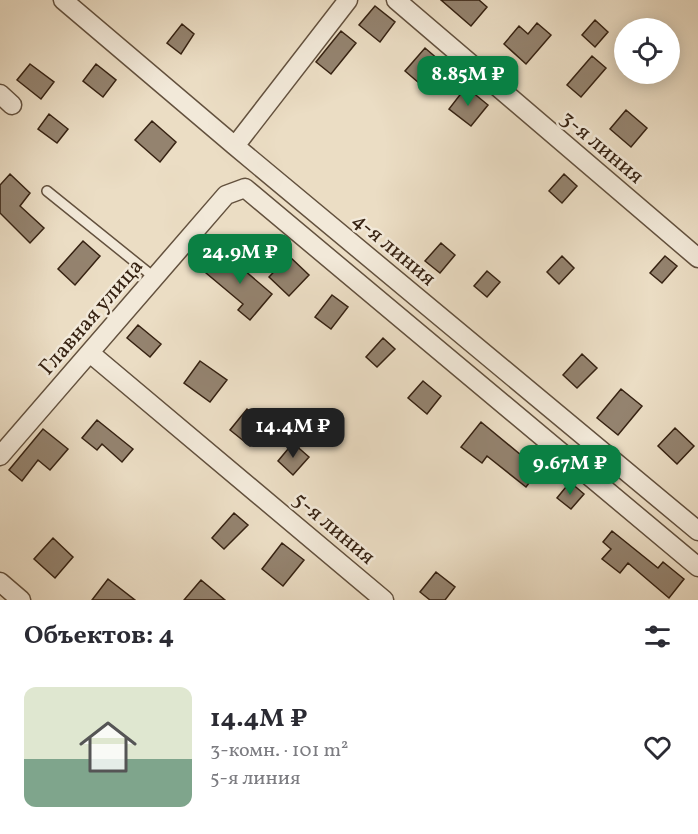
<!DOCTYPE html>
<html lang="ru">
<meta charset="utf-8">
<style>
body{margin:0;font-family:Vollkorn,serif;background:#f2f2f3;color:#2b2b33;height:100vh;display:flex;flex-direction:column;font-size:22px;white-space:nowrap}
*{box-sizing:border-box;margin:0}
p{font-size:20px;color:#7c7c81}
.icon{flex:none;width:33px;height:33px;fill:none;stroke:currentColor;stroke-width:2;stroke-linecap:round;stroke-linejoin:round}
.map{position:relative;height:600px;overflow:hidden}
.details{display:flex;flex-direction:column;background:#fff;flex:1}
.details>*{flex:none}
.buttons{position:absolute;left:614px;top:18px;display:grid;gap:12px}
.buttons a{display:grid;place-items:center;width:66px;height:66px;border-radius:50%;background:#fff;box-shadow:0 3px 15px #0003;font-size:30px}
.price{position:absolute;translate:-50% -51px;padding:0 14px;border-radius:12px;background:#0b8043;color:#fff;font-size:20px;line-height:39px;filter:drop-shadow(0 2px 3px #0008)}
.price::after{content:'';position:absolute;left:50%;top:36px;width:18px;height:14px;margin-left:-9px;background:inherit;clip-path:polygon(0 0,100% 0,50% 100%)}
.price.current{background:#222;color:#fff}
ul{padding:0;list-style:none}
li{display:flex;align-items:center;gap:18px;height:150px;padding:0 24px}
li span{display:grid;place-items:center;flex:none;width:168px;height:120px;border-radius:12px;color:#555}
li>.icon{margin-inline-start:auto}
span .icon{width:72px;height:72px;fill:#fffc;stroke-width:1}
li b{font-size:26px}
h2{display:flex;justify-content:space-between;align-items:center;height:72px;padding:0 24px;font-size:26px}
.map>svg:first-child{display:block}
.building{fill:#94836f;stroke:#362212;stroke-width:1.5}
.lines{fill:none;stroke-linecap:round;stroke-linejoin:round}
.lane-casing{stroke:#63513e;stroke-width:12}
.street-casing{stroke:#63513e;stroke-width:21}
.lane{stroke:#f2e9d9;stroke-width:9}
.street{stroke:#f2e9d9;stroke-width:18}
.labels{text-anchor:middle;stroke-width:5;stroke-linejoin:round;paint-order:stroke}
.street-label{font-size:22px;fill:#362212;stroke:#f2e9d9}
</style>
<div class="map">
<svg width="698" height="600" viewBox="0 0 698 600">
<rect width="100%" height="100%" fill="#ebddc4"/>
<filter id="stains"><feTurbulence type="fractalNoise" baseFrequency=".00333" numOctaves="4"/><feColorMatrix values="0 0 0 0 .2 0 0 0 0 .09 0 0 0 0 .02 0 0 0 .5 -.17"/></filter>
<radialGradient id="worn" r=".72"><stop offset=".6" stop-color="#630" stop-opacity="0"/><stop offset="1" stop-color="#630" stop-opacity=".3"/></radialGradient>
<path class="building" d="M441 0H479L487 7 471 26Z
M375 6 395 22 380 42 359 25Z
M595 20 608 32 595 47 582 35Z
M537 23 551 35 526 64 504 44 519 26 528 34Z
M182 24 194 34 181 54 167 43Z
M341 31 356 43 331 74 316 62Z
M425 48 439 60 419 83 405 71Z
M592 56 606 68 581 97 567 85Z
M30 64 54 82 41 99 17 80Z
M96 64 116 80 103 97 83 81Z
M466 87 488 105 471 126 449 109Z
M626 110 647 128 631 147 610 129Z
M49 114 68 129 57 143 38 129Z
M152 121 176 142 160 162 135 140Z
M10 174 30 193 20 206 44 228 30 243 0 213V185Z
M564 174 577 186 562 203 549 191Z
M83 241 100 256 75 285 58 269Z
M441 243 455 255 440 273 425 261Z
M224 253 272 294 250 320 238 310 243 304 206 273Z
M289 256 309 275 289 296 269 277Z
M562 256 574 268 559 284 547 272Z
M665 256 677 266 662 283 650 273Z
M487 271 500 282 487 297 474 286Z
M332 295 348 307 331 329 315 317Z
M138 325 161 344 150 357 127 338Z
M383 338 395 349 377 367 366 357Z
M582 354 597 368 577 388 563 375Z
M200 361 227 380 210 402 184 383Z
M423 381 441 396 427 414 408 398Z
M621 389 642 406 618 435 597 418Z
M247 409 267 426 250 446 230 430Z
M97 420 133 449 122 462 102 444 97 450 82 438Z
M481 422 539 470 526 487 487 456 482 463 461 447Z
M675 428 694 446 677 464 658 446Z
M43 429 68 449 50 470 38 460 22 481 9 470Z
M293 443 309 457 293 475 278 461Z
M570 482 584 494 571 509 557 498Z
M234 513 248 525 224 549 212 538Z
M612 531 658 568 663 562 684 579 669 598 628 563 620 573 602 559 611 549 603 542Z
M53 538 73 557 55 578 34 559Z
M282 543 304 560 283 586 262 569Z
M436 572 455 587 445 600H430L420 592Z
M108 579 135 600H92Z
M201 580 225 600H184Z"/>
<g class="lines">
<g class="lane-casing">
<path id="lane" d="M47 191 155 278"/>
</g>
<g class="street-casing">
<path id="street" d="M63 0 235 146 698 531
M396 0 698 258
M0 94 12 105
M235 146 348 0
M90 353 384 600
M0 456 226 195 245 188 698 567
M0 582 21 600"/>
</g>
<use href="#lane" class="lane"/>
<use href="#street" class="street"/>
</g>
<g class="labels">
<g class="street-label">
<text transform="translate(603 146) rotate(40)" y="8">3-я линия</text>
<text transform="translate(395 248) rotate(40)" y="8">4-я линия</text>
<text transform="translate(90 316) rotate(-49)" y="8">Главная улица</text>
<text transform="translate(335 527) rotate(40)" y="8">5-я линия</text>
</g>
</g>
<rect width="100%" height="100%" filter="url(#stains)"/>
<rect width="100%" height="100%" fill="url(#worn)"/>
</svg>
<div class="buttons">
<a><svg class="icon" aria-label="locate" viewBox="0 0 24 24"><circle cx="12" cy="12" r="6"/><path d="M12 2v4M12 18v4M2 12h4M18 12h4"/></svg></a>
</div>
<b class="price" style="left:468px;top:107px">8.85M ₽</b>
<b class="price" style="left:240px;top:285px">24.9M ₽</b>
<b class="price current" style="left:293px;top:459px">14.4M ₽</b>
<b class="price" style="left:570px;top:496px">9.67M ₽</b>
</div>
<section class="details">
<h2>Объектов: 4<svg class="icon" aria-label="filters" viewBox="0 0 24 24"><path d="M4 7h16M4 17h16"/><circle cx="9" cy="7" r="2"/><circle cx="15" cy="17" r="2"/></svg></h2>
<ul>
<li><span style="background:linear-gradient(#dfe7d0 60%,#7fa58c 0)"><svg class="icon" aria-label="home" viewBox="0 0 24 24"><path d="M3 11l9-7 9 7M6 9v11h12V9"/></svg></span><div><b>14.4M ₽</b><p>3-комн. · 101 m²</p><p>5-я линия</p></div><svg class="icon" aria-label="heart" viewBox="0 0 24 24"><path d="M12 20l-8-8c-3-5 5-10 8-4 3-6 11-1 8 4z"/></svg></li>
</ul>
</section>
